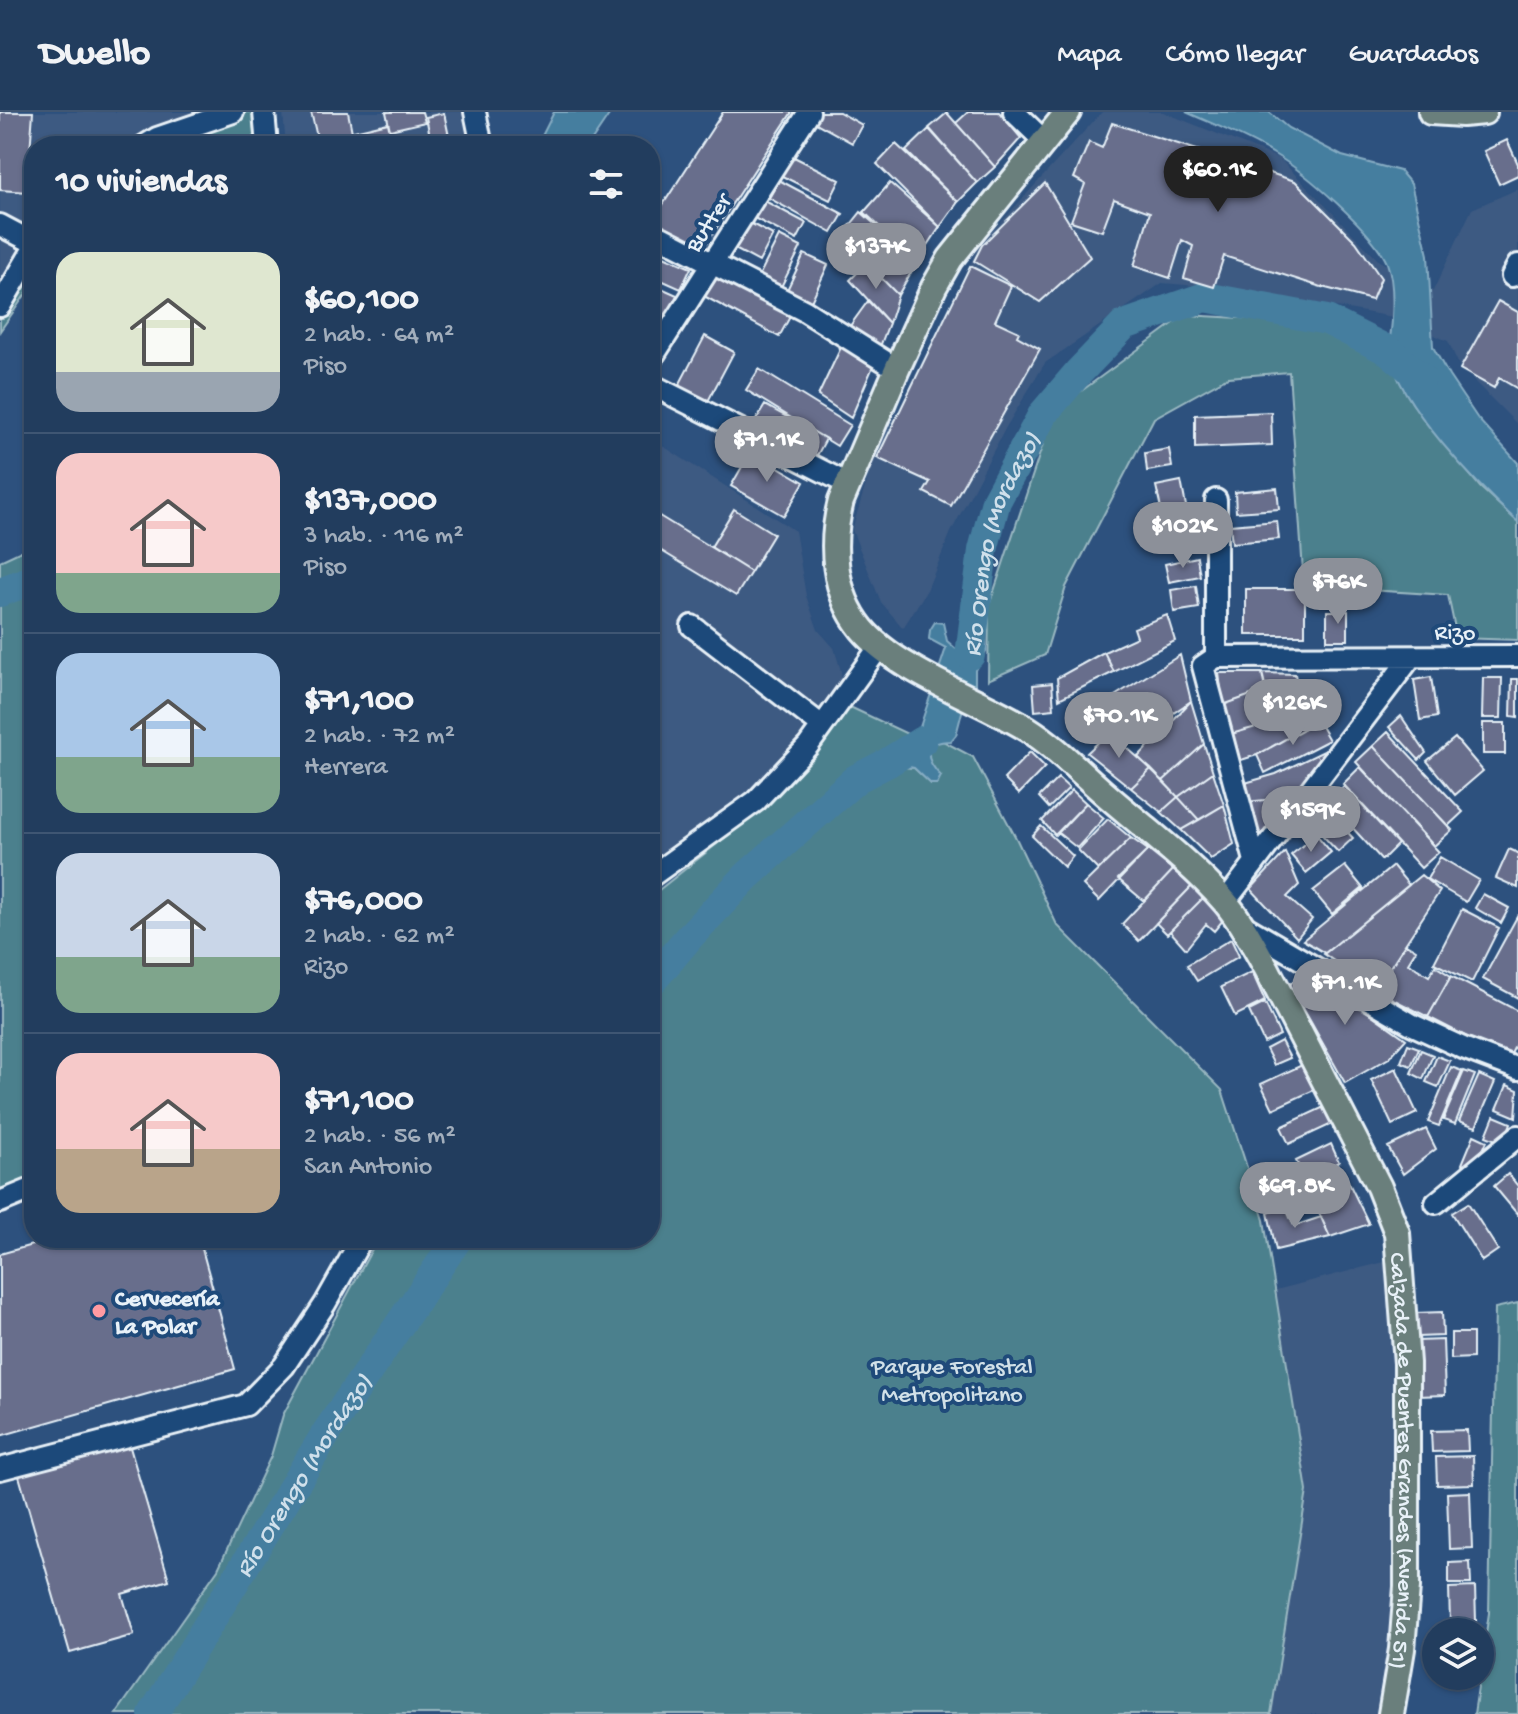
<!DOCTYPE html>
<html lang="es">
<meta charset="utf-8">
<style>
body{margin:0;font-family:"Gochi Hand",sans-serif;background:#2e4867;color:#f1f3f6;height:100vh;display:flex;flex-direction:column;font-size:30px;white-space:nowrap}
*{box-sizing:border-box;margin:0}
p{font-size:26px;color:#a2aebc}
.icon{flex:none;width:44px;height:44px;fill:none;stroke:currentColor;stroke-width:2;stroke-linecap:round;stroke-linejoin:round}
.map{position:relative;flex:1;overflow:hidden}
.sheet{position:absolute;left:24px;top:24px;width:636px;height:1112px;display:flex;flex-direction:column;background:#223d5e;border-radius:32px;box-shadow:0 2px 6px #0004,0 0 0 2px #3f5673}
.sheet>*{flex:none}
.tools{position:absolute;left:1422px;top:1506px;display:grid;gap:16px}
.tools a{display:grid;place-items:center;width:72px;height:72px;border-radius:50%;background:#223d5e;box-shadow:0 2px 6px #0004,0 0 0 2px #3f5673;font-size:40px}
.price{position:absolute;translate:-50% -68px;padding:0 18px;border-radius:28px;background:#8c9099;color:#fff;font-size:26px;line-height:52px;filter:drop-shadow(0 2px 4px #0008)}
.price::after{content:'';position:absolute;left:50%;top:48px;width:24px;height:18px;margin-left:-12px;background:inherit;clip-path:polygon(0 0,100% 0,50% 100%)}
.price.current{background:#222;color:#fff}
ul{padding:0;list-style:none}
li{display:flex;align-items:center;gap:24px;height:200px;padding:0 32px}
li+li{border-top:2px solid #3f5673}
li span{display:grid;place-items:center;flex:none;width:224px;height:160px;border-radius:24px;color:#555}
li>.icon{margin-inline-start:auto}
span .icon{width:96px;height:96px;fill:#fffc;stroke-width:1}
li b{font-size:34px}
h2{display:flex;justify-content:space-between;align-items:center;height:96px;padding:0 32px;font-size:34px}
header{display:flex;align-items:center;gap:48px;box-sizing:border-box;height:112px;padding:0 40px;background:#223d5e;border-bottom:2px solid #3f5673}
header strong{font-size:38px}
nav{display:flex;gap:44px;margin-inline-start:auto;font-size:28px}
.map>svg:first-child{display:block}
.built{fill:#3e5a82}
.green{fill:#4c808d;stroke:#9ab8c2;stroke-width:2}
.water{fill:#457e9f;stroke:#86acc3;stroke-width:2}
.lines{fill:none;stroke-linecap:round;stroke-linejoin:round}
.river{stroke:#457e9f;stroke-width:30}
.building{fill:#676e8c;stroke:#e8f1f8;stroke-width:2}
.minor-casing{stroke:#e8f1f8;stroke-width:26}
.major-casing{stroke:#e8f1f8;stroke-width:30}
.minor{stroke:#1f4a7a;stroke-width:20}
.major{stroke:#6a7f7c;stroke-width:24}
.poi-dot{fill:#ff9aa2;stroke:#1f4a7a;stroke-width:3}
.labels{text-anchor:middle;stroke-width:8;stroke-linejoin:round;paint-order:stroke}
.street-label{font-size:24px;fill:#e8f1f8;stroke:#1f4a7a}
.poi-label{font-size:24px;font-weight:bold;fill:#e8f1f8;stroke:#1f4a7a;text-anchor:start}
.park-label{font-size:24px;fill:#d1e0e8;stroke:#1f4a7a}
.water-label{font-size:26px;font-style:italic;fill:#d0e0eb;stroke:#1f4a7a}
</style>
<header>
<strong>Dwello</strong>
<nav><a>Mapa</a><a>Cómo llegar</a><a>Guardados</a></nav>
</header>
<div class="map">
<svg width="1518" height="1602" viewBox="0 0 1518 1602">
<rect width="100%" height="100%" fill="#2d517e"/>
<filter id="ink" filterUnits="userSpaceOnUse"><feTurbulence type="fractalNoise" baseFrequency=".0125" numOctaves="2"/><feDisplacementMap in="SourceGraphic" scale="16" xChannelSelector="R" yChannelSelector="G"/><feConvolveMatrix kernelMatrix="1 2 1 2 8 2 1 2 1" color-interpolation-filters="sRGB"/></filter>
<g filter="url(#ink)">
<path class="built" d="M0 0H233L144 34H34V136L0 194Z
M283 0H462L468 34H286Z
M1102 0H1163L1280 47 1379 149 1433 179 1472 97 1518 77V313L1460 255 1448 229 1393 205 1236 177 1162 171 1045 251 1006 315 951 420 927 478 903 516 881 490 852 418 872 352 979 134Z
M650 329 666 336 795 419 806 484 818 518 834 536 841 559 842 585 808 634 650 765Z
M1392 1148 1407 1475 1391 1602H1271L1307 1379 1276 1178Z"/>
<path class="green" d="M233 0H264L267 34H144Z
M34 136V170L0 219V194Z
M1185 203 1311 210 1393 254 1412 291 1480 375 1518 410V528L1457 526 1448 483 1304 474 1289 260 1228 265 1154 306 1066 475 1045 543 988 568 989 494 1054 299Z
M34 433V1076L0 1090V449Z
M850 595 914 625 905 634 900 655 914 656 931 672 941 664 932 655 928 644 931 634 935 630 943 629 973 645 1017 728 1057 813 1222 978 1264 1108 1307 1379 1271 1602H116L218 1457 271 1344 283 1303 378 1126H650V785L761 697 815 639Z
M1518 1191V1602H1474L1489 1501 1495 1196Z"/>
<path class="water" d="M554 0H611L588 34H537Z
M1186 0H1269L1288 16 1342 44 1400 59 1411 72 1428 143 1433 235 1449 264 1478 307 1518 351V410C1480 376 1398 292 1390 242 1388 230 1392 218 1392 206 1393 190 1393 166 1387 151 1373 119 1305 60 1274 42 1247 25 1215 13 1186 0Z
M976 501 986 503V539L975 558V580L962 600 956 623 951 629C923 629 924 647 941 664L937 672H931L914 656 887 651 920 615 946 536 929 527 930 518 935 510 943 511 947 529 956 537 960 536V528C969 519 968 514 965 502Z"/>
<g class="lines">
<g class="river">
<path d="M0 480 34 467"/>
<path id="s1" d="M970 543 983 438 996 389 1043 302 1078 261 1124 213 1205 185 1327 208 1389 239 1421 266"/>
<path d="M650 871 690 824 747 764 856 667 887 651 922 629"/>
<path id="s2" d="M153 1602 327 1320 458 1126"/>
</g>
</g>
<path class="building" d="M0 0H33L27 80 0 78Z
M311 0H348L353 25 319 33Z
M386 0H422L425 10 390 18Z
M723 0H792L704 135 653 108Z
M820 0H839L862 13 852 31 814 10Z
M968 0H999L1021 26 995 55 956 11Z
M444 1 451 34H432L426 5Z
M947 1 995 55 977 71 929 16Z
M388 11 393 34H357L354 19Z
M1112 11 1295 69 1356 130 1381 166 1372 188 1318 174 1224 144 1214 175 1184 166 1193 134 1182 128 1170 166 1134 154 1150 100 1114 87 1102 119 1071 109 1085 72 1074 66 1089 30 1102 36Z
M929 17 977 71 958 90 906 39Z
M316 28 317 34H296V32Z
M1507 28 1518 52V63L1499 72 1484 39Z
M896 32 958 90 940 115 877 52Z
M790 43 840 68 830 88 780 63Z
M779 68 843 102 832 121 769 86Z
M890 71 940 115 917 150 864 100Z
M1045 71 1090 145 1040 190 974 149 982 133Z
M763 88 806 111 797 128 754 106Z
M861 100 917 150 898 183 841 125Z
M748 110 773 123 759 150 735 137Z
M779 124 801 135 781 175 759 164Z
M650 138 691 156 681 177 650 163Z
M804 142 828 153 810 192 786 180Z
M867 151 898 183 889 211 850 168Z
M970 154 1011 174 995 209 1019 220 1017 224 1040 237 951 394 924 380 930 370 877 346Z
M717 160 792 201 779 225 704 184Z
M650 171 677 183 665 208 650 201Z
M868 189 889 211 878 240 847 218Z
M1498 189 1518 200V277L1499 266 1494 276 1460 257Z
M705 224 734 240 706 293 677 277Z
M843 231 874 252 851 306 818 284Z
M759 257 850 313 837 334 746 278Z
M765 293 826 327 815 347 753 313Z
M1271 300 1272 333 1195 336V303Z
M1169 337 1172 355 1147 359 1145 341Z
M751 339 804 370 784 404 731 374Z
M1181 369 1191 419 1167 424 1156 374Z
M1277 376 1279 397 1236 400 1235 380Z
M734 397 774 422 751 460 711 435Z
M651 399 751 460 736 484 650 432Z
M1277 409 1279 427 1232 431 1230 413Z
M1197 445 1200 464 1169 470 1165 452Z
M1196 474 1199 496 1174 500 1171 478Z
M1246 477H1305V523H1246Z
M1327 499H1348V528H1327Z
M1167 503 1175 529 1114 560 1104 540 1137 525 1134 516Z
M1104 540 1114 560 1059 587 1057 566Z
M1180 543 1191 589 1125 634 1109 620 1097 595Z
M1219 561H1262L1265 578 1223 593Z
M1262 561 1295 562 1300 588 1271 597Z
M1431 565 1437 605 1420 608 1414 568Z
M1483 566H1502L1501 606H1482Z
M1512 567H1518V605L1511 604Z
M1052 571 1054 597 1035 599 1033 573Z
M1265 578 1271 597 1300 588 1307 601 1231 622 1223 593Z
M1191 589 1204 632 1163 669 1138 645Z
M1307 601 1310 613 1257 643 1238 649 1231 622Z
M1401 604 1426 641 1419 648 1389 615Z
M1318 609 1329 628 1265 661 1257 643Z
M1483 611H1505V642H1483Z
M1109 620 1151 657 1131 676 1087 641Z
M1388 620 1463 700 1448 714 1373 634Z
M1455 626 1483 659 1455 683 1427 649Z
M1204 632 1213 660 1178 685 1163 669Z
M1373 634 1452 718 1434 734 1356 650Z
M1328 637 1303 673 1275 687 1246 690 1245 671 1276 662Z
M1030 640 1045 655 1019 682 1004 667Z
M1360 655 1439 740 1421 756 1343 672Z
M1151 657 1178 685 1161 700 1131 676Z
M1213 660 1224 693 1199 708 1178 685Z
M1058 666 1069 676 1049 696 1039 685Z
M1344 674 1398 732 1382 748 1328 689Z
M1072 678 1086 691 1055 723 1042 709Z
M1178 685 1199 708 1181 718 1161 700Z
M1294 685 1263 728 1246 690Z
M1086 691 1104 706 1077 736 1058 721Z
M1224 693 1234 732 1211 747 1181 718Z
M1327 698 1353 726 1338 740 1312 712Z
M1108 707 1131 726 1098 758 1078 738Z
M1041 714 1073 744 1064 755 1032 724Z
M1316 722 1331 740 1306 761 1291 743Z
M1131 726 1148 738 1099 789 1083 773Z
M1509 737 1518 741V776L1496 766Z
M1148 738 1173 758 1144 789 1118 767Z
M1285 740 1299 773 1287 785 1312 807 1297 826 1251 777Z
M1440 745 1479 768 1466 790 1427 767Z
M1345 754 1363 776 1332 802 1313 779Z
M1393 754 1409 773 1325 841 1303 828Z
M1173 758 1192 774 1139 829 1122 812Z
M1421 763 1440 779 1375 878 1324 842Z
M1192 774 1204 785 1167 822 1156 811Z
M1483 782 1509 796 1501 811 1475 796Z
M1204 785 1224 807 1214 819 1206 812 1186 837 1170 819Z
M1462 797 1499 816 1472 870 1434 851Z
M1518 803V886L1483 867Z
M1231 827 1239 844 1197 869 1187 853Z
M1406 832 1416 838 1408 851 1429 864 1435 854 1451 864 1428 905 1375 878Z
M1304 855 1406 927 1389 946 1345 971 1290 873Z
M1252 860 1265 889 1235 904 1221 875Z
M1451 864 1518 899V928L1511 942 1469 926 1428 905Z
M1265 891 1280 923 1264 931 1249 899Z
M1281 929 1290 946 1274 953 1266 937Z
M1408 932 1419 936 1411 954 1401 950Z
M1421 938 1433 943 1423 967 1411 961Z
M1437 944 1450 949 1438 975 1426 970Z
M1302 953 1314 978 1273 997 1261 972Z
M1451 955 1462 959 1439 1014 1428 1010Z
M1396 956 1417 1001 1392 1013 1371 968Z
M1464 959 1475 963 1455 1012 1443 1008Z
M1479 963 1495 970 1476 1015 1459 1009Z
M1507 973 1518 978 1516 1005 1497 997Z
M1324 995 1332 1012 1289 1032 1281 1015Z
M1494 1004 1511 1011 1503 1031 1486 1024Z
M1426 1017 1436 1037 1403 1062 1388 1035Z
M1474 1023 1487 1029 1474 1057 1462 1052Z
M1331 1032 1339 1050 1305 1066 1296 1049Z
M1343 1059 1369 1112 1330 1125 1307 1075Z
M1508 1062 1518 1074V1103L1494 1074Z
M1468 1091 1498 1138 1482 1149 1452 1101Z
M1285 1095 1294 1114 1321 1105 1330 1125 1276 1138 1268 1101Z
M57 1126H199L235 1257 0 1324V1142Z
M1442 1200 1443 1224 1417 1225 1416 1201Z
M1451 1221H1473V1246L1451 1247Z
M1443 1228 1445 1283 1418 1284 1416 1229Z
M1467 1318 1468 1339 1432 1340 1431 1319Z
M127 1325 169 1468 122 1482 134 1523 70 1541 17 1357Z
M1473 1344 1474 1372 1437 1373 1436 1345Z
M1470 1380 1472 1436 1449 1437 1447 1381Z
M1470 1450 1471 1472H1449V1451Z
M1475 1475 1476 1509 1450 1510 1449 1476Z"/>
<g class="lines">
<g class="minor-casing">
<path id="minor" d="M264 0 267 34
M475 0 482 34
M1014 0 1044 29
M144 34 157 26 233 0
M0 113 34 131
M661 125 805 199 897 257
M1512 164 1518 153
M0 194 34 136
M650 249 809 0
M650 272 848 372
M1216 388V545
M692 514 822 614
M1255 749 1203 554 1216 545 1518 544
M650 765 756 689 808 634 880 534
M1225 790 1411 545
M1241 812 1413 913 1463 936 1518 957
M0 1090 34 1076
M1436 1091 1518 1024
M0 1357 246 1293 284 1254 325 1192 362 1126"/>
</g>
<g class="major-casing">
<g id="major">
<path id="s3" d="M1068 0 950 147 934 175 897 257 841 389C830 432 833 481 862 517 897 559 979 587 1028 617 1055 634 1079 659 1103 680 1143 715 1189 749 1225 790 1242 810 1254 834 1267 857L1379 1075 1397 1121 1407 1251V1475L1402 1537 1391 1602"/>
<path d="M1431 0 1462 2 1484 0"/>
</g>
</g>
<use href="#minor" class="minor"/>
<use href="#major" class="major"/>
</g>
</g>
<circle class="poi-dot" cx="99" cy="1199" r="8"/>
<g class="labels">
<g class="street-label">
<text transform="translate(707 110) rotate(-57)" y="8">Butter</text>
<text x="1455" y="527">Rizo</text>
<text dy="8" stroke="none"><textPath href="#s3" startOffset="1648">Calzada de Puentes Grandes (Avenida 51)</textPath></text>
</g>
<g class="poi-label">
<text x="115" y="1193">Cervecería<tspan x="115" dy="28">La Polar</tspan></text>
</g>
<g class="park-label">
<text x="952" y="1261">Parque Forestal<tspan x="952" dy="28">Metropolitano</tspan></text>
</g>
<g class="water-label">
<text dy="9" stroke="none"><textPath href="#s1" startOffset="116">Río Orengo (Mordazo)</textPath></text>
<text dy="9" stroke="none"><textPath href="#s2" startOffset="282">Río Orengo (Mordazo)</textPath></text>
</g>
</g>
</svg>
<div class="tools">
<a><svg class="icon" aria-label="layers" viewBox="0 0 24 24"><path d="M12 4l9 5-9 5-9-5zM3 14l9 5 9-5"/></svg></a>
</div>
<b class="price current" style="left:1218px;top:102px">$60.1K</b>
<b class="price" style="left:876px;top:179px">$137K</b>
<b class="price" style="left:767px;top:372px">$71.1K</b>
<b class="price" style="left:1183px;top:458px">$102K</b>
<b class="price" style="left:1338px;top:514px">$76K</b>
<b class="price" style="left:1293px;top:635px">$126K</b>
<b class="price" style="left:1119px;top:648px">$70.1K</b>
<b class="price" style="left:1311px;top:742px">$159K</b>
<b class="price" style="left:1345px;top:915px">$71.1K</b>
<b class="price" style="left:1295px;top:1118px">$69.8K</b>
<section class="sheet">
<h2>10 viviendas<svg class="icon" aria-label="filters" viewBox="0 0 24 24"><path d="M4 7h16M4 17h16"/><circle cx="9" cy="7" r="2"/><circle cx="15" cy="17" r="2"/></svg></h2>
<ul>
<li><span style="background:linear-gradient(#dfe7d0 75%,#9aa5b1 0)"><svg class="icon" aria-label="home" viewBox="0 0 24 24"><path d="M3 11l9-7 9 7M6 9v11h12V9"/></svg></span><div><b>$60,100</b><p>2 hab. · 64 m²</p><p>Piso</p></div></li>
<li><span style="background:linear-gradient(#f6c9c9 75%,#7fa58c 0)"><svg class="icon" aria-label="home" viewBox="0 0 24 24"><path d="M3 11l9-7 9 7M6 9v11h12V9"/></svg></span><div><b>$137,000</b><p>3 hab. · 116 m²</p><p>Piso</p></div></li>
<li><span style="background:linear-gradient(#a9c7e8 65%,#7fa58c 0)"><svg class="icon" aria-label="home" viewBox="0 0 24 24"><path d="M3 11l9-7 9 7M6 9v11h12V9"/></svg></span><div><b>$71,100</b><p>2 hab. · 72 m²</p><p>Herrera</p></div></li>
<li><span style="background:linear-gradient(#c9d6e8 65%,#7fa58c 0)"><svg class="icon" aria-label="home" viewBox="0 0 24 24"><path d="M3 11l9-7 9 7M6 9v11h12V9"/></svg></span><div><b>$76,000</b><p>2 hab. · 62 m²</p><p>Rizo</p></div></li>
<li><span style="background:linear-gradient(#f6c9c9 60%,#b9a48a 0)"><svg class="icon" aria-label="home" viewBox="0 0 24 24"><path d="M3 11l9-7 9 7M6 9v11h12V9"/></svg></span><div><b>$71,100</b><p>2 hab. · 56 m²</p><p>San Antonio</p></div></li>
</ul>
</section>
</div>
